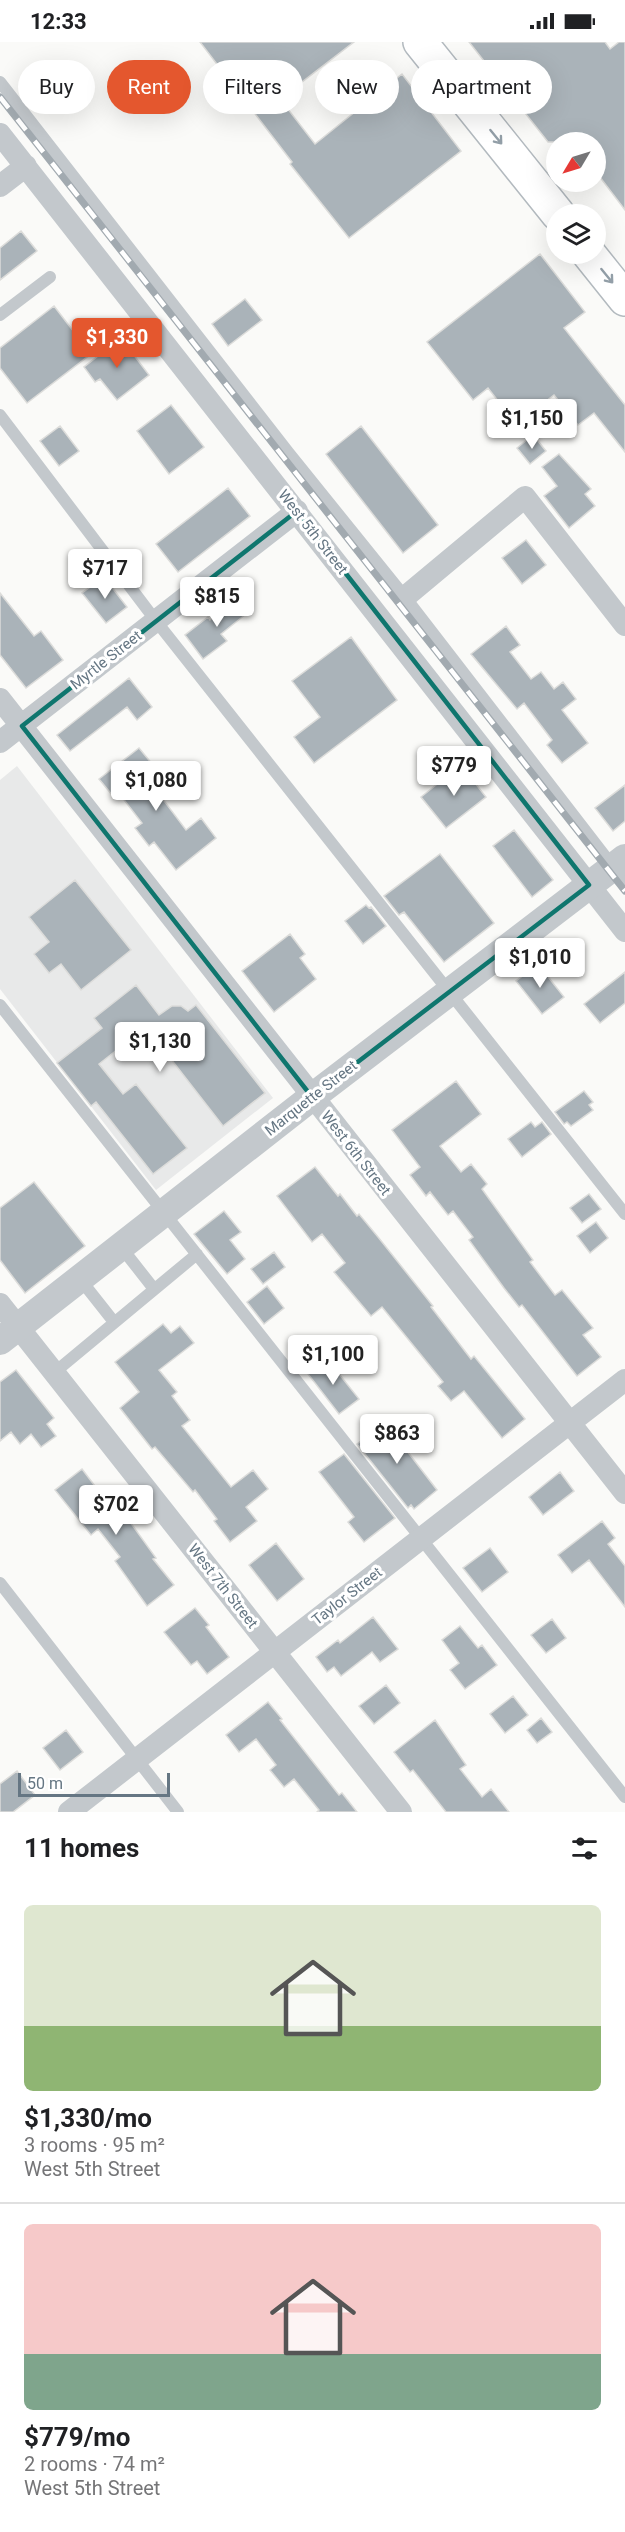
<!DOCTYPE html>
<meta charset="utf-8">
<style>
body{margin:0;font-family:Roboto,sans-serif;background:#f2f2f2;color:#202124;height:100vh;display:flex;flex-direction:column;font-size:22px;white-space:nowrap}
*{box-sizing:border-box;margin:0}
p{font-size:20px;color:#757577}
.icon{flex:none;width:33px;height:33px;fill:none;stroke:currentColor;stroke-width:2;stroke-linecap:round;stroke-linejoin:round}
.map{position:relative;height:1770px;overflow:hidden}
.details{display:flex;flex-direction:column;background:#fff;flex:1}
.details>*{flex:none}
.guide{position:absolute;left:18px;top:18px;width:590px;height:54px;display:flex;gap:12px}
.needle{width:39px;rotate:232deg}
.buttons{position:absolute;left:546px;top:90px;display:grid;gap:12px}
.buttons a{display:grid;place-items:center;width:60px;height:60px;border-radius:50%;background:#fff;box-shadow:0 6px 24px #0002;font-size:30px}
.scale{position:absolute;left:18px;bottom:15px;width:152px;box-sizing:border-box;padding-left:6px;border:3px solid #657683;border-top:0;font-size:16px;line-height:21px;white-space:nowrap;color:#657683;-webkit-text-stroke:4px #fff;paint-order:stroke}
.price{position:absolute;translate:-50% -51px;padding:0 14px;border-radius:6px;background:#fff;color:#222;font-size:20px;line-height:39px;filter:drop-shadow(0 2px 3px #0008)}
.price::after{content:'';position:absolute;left:50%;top:36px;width:18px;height:14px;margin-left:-9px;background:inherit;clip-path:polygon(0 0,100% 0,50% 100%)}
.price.selected{background:#e4572e;color:#fff}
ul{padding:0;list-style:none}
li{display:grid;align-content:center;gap:12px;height:318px;padding:0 24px}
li+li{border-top:2px solid #e0e0e0}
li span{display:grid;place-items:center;height:186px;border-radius:9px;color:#555}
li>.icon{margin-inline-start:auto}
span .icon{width:108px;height:108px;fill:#fffc;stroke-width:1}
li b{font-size:26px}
h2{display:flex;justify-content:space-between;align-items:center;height:72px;padding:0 24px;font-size:26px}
.pill{padding:0 21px;border-radius:27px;background:#fff;box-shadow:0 6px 24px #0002;font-size:21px;line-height:54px}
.pill.selected{background:#e4572e;color:#fff}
.status{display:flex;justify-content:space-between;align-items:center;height:42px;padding:0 30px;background:#fff;direction:ltr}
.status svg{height:16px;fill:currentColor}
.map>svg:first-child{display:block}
.built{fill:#e8e9e9}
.building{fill:#aab3b9;stroke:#dcdcda;stroke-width:1.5}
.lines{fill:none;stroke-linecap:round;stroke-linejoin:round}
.secondary-casing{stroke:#b3babf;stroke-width:36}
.service{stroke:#c3c8cc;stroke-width:12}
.minor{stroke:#c3c8cc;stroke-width:22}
.tertiary{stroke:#c3c8cc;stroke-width:28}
.secondary{stroke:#fff;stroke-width:33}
.rail-casing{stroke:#a2aab0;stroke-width:7}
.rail{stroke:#fff;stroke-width:4.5;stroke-dasharray:14;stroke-linecap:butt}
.oneway{stroke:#939fa8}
.marked{fill:none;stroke:#0f766e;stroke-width:4.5;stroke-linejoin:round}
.labels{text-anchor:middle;stroke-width:6;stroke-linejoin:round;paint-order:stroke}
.street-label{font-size:15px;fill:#657683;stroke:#fff}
</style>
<div class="status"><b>12:33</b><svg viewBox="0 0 49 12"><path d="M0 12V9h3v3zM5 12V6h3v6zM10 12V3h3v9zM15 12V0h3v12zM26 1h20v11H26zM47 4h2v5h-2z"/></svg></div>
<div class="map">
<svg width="625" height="1770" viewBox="0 0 625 1770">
<rect width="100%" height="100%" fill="#fafaf8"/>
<path class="built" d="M17 724 273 1056 156 1148 0 947V738Z"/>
<path class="building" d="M200 0H354L280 57 315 102 402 32 461 109 349 196 290 122 292 120Z
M469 0H605L610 7 619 0H625V168L596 130V100H548Z
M21 189 37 209 0 238V206Z
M540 212 585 270 564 286 625 363V410L594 371 578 383 554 353 516 382 488 346 473 358 427 300Z
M245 257 262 278 228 304 212 282Z
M54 264 91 312 27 361 0 326V306Z
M121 296 149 333 117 358 100 337 95 340 84 325Z
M171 363 204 405 169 432 137 389Z
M60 384 79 409 59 424 40 399Z
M361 384 438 483 403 511 326 412Z
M533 393 546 409 530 422 517 406Z
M559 412 591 447 585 452 595 464 569 486 544 454 557 444 542 425Z
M228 446 250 474 178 530 156 502Z
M526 498 546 523 522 542 502 516Z
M104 535 127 565 106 581 82 551Z
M0 551 34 594 41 589 63 618 26 646 0 613Z
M240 554 251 568 221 592 227 599 203 617 185 593 208 575 210 578Z
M506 584 520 603 510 610 531 637 541 630 554 647 563 640 576 657 562 668 588 701 562 721 547 703 552 698 524 661 517 667 471 612Z
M351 595 397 658 314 721 294 695 320 675 292 639Z
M129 636 152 665 137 678 127 665 70 709 57 693Z
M139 706 153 723 143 731 186 788 201 776 216 796 176 828 154 800 149 804 135 786 142 781 118 750 113 754 99 737Z
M461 723 486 755 446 786 421 755Z
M625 743V779L613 789 595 766Z
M514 788 553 838 532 855 493 804Z
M440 812 494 881 444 920 404 870 399 873 384 854Z
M75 838 131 908 81 948 61 922 49 931 34 912 49 900 29 875Z
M366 863 369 866 371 865 386 884 363 902 345 879Z
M290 892 305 912 300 916 316 937 274 970 242 929Z
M538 922 564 955 542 972 516 939Z
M625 930V961L600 981 584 962Z
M136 943 159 973 172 964H181L188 969 196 963 265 1051 223 1084 146 985 99 1022 123 1052 136 1042 187 1106 153 1132 96 1060 91 1064 57 1021 102 986 94 976Z
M456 1039 481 1072 440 1104 461 1130 471 1122 487 1142 482 1147 533 1218 530 1220 555 1253 562 1248 593 1286 583 1293 601 1315 577 1334 522 1263 519 1265 504 1246 469 1198 473 1195 453 1169 448 1173 430 1150 426 1154 410 1133 420 1125 392 1088Z
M584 1049 593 1060 589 1063 593 1068 571 1084 567 1080 564 1082 555 1070Z
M531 1080 535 1085 542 1080 551 1092 522 1115 508 1097Z
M315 1125 338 1154 340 1152 357 1174 359 1172 378 1195 433 1264 431 1265 471 1317 474 1314 525 1377 502 1396 464 1349 451 1359 438 1344 443 1340 382 1265 371 1274 334 1230 345 1221 322 1192 312 1200 277 1154Z
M34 1140 85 1204 25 1251 0 1218V1166Z
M589 1152 601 1167 582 1181 570 1166Z
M224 1169 241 1190 230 1198 245 1217 227 1232 194 1192Z
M596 1180 608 1196 590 1211 577 1194Z
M274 1210 285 1225 263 1242 251 1227Z
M267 1244 284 1266 264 1282 247 1260Z
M163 1282 171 1291 180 1284 194 1301 159 1328 177 1350 172 1354 190 1378 182 1384 231 1445 253 1428 268 1447 246 1465 257 1479 230 1500 214 1479 217 1477 195 1448 193 1450 155 1405 152 1407 120 1366 139 1350 115 1320Z
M330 1315 342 1330 339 1332 359 1357 339 1372 308 1332Z
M16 1328 54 1376 47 1382 56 1394 41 1405 31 1392 20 1402 11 1390 0 1399V1340Z
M388 1377 404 1397 400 1400 437 1448 414 1467 411 1463 408 1466 357 1402Z
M344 1412 395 1476 364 1500 348 1480 354 1475 319 1430Z
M82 1427 120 1477 125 1473 156 1516 153 1517 174 1543 147 1564 115 1519 120 1515 98 1487 91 1493 55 1448Z
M560 1430 574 1449 543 1473 529 1455Z
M602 1479 615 1496 608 1502 625 1524V1565L589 1518 572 1531 558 1513Z
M276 1501 304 1537 277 1559 249 1523Z
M490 1506 508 1530 482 1550 463 1526Z
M195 1566 209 1583 206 1585 229 1615 207 1632 197 1619 191 1623 164 1590Z
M373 1575 398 1607 380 1620 372 1610 341 1634 334 1625 327 1630 316 1615 338 1598 340 1601Z
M552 1577 566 1596 546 1611 531 1593Z
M460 1584 478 1606 482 1603 497 1623 465 1647 450 1628 459 1621 442 1598Z
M386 1643 400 1661 374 1682 359 1664Z
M513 1654 528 1673 505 1691 490 1672Z
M268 1660 282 1677 280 1678 339 1753 342 1751 357 1770H317L319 1768 294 1737 284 1745 270 1728 276 1723 256 1697 239 1710 226 1693Z
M541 1676 552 1690 537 1701 527 1688Z
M435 1678 466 1723 460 1727 482 1755 491 1747 509 1770H446L413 1728 410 1730 394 1710Z
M66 1688 83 1710 60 1728 43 1706Z
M17 1729 35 1753 13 1770H0V1742Z"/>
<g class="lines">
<g class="secondary-casing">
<path id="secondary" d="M420 0 558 172
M589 212 625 257"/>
</g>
<path class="service" d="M0 40 288 410 405 555 625 840
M0 273 50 235
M0 373 156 579 625 1172
M0 963 625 1755
M121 1205 154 1247
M80 1237 114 1280
M55 1330 197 1212
M0 1541 178 1770"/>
<path class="minor" d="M0 92 625 889
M0 144 26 124
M405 555 525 455 625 583
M0 657 625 1451
M0 700 297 469
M0 1262 401 1770
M69 1770 625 1338"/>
<path class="tertiary" d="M0 1299 312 1055 625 816"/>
<use href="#secondary" class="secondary"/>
<g class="rail-casing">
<path id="rail" d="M0 55 625 849"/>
</g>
<use href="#rail" class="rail"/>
</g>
<defs><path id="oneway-shaft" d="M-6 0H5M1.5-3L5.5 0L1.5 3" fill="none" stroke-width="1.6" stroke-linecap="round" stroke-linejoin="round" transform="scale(1.5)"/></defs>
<g class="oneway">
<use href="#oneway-shaft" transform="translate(496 95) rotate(51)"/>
<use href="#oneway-shaft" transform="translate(607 234) rotate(51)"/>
</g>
<path class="marked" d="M297 469 589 843 312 1055 22 684Z"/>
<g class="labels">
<g class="street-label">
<text transform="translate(313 490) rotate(52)" y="5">West 5th Street</text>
<text transform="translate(106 618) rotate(-38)" y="5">Myrtle Street</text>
<text transform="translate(311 1056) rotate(-38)" y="5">Marquette Street</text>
<text transform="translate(356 1111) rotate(52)" y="5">West 6th Street</text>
<text transform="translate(223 1544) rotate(52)" y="5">West 7th Street</text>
<text transform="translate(347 1554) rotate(-38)" y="5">Taylor Street</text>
</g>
</g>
</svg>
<div class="buttons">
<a><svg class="needle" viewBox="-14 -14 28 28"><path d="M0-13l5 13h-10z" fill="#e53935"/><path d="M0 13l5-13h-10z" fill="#757577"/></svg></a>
<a><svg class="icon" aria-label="layers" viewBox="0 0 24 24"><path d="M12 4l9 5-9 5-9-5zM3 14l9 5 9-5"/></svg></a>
</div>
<div class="scale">50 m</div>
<b class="price selected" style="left:117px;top:327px">$1,330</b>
<b class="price" style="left:532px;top:408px">$1,150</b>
<b class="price" style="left:105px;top:558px">$717</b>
<b class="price" style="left:217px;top:586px">$815</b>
<b class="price" style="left:454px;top:755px">$779</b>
<b class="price" style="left:156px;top:770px">$1,080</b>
<b class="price" style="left:540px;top:947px">$1,010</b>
<b class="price" style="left:160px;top:1031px">$1,130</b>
<b class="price" style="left:333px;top:1344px">$1,100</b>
<b class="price" style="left:397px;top:1423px">$863</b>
<b class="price" style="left:116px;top:1494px">$702</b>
<div class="guide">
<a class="pill">Buy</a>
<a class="pill selected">Rent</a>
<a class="pill">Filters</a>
<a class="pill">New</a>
<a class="pill">Apartment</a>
</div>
</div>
<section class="details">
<h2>11 homes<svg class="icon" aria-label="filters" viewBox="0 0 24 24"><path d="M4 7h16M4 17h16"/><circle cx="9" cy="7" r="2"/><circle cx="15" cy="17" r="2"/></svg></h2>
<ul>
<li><span style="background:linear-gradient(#dfe7d0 65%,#8fb573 0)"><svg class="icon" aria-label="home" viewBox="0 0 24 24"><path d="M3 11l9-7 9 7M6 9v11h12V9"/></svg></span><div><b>$1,330/mo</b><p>3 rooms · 95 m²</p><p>West 5th Street</p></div></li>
<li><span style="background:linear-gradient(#f6c9c9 70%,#7fa58c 0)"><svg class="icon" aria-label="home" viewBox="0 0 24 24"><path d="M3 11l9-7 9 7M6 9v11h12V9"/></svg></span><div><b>$779/mo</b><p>2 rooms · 74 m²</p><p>West 5th Street</p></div></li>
</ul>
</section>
